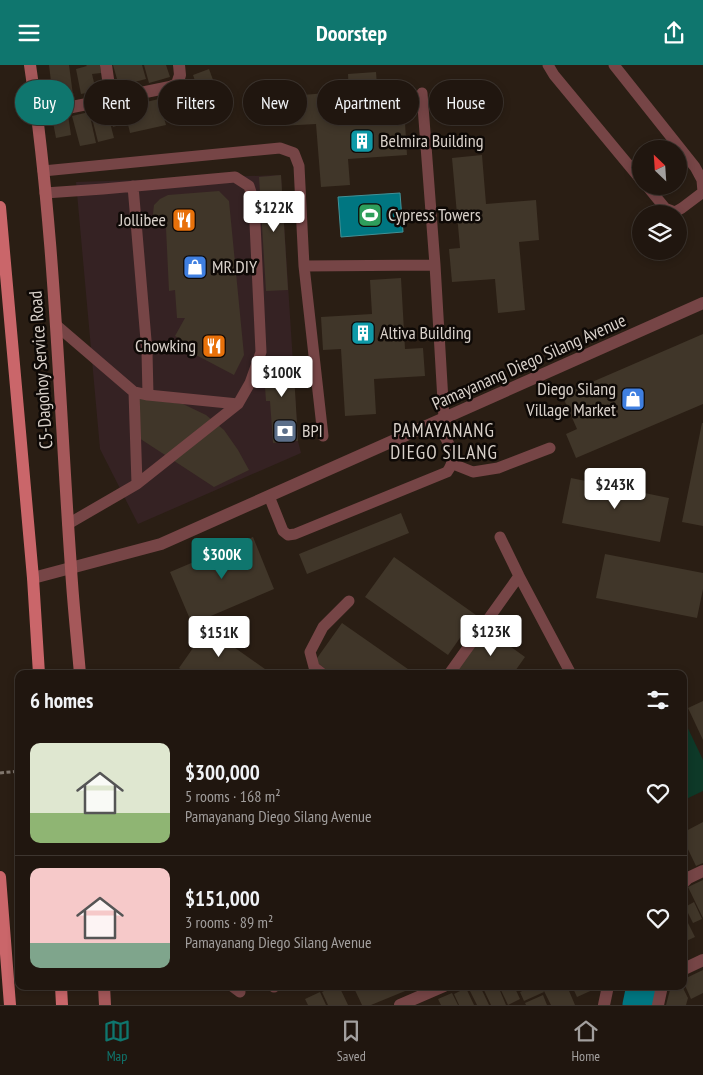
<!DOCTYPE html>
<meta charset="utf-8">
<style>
body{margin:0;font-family:"PT Sans Narrow",sans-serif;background:#2d231d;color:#f1f3f6;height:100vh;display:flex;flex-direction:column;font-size:19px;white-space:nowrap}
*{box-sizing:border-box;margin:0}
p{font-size:16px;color:#a29f9e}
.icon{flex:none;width:28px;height:28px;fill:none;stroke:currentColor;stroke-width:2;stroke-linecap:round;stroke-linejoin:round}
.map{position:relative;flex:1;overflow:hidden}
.side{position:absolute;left:15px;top:605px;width:672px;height:320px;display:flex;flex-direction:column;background:#20160f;border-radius:10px;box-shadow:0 2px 8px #0003,0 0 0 1px #3d352f}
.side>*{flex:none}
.top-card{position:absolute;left:15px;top:15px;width:674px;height:45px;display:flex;gap:10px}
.needle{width:32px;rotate:335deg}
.tools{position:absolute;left:632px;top:75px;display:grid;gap:10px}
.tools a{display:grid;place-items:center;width:55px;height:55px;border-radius:50%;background:#20160f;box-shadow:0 2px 8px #0003,0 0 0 1px #3d352f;font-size:25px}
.price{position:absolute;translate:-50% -42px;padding:0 11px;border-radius:5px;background:#fff;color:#222;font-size:16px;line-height:32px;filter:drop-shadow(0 1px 2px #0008)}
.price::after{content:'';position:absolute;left:50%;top:30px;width:15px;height:11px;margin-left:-8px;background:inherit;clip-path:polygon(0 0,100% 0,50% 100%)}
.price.on{background:#0f766e;color:#fff}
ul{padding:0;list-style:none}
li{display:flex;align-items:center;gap:15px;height:125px;padding:0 15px}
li+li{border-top:1px solid #3d352f}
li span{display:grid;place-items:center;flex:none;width:140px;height:100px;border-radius:10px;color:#555}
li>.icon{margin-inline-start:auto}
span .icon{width:60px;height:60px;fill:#fffc;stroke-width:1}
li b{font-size:21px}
h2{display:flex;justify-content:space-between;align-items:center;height:60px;padding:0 15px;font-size:21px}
.pill{padding:0 18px;border-radius:22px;background:#20160f;box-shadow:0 2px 8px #0003,0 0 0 1px #3d352f;font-size:18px;line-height:45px}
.pill.on{background:#0f766e;color:#fff}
header{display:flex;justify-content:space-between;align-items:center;height:65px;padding:0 15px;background:#0f766e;color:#fff;font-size:22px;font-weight:700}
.menu{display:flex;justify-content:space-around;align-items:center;height:70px;border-top:1px solid #3d352f;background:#20160f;font-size:14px;color:#a29f9e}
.menu a{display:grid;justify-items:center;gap:2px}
.menu .on{color:#0f766e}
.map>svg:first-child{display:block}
.commercial{fill:#352223}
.green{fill:#0e3928}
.water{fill:#007681;stroke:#419197}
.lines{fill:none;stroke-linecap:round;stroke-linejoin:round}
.river{stroke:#007681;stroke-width:35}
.building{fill:#403629}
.path{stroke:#81776e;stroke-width:3;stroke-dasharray:4 2.5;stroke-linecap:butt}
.service{stroke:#764546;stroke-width:11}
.minor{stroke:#764546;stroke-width:12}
.secondary{stroke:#a5585a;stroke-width:12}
.primary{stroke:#ca666a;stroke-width:12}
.labels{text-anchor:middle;stroke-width:5;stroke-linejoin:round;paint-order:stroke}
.poi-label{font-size:18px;fill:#d9d1ca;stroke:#0e0906;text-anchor:start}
.street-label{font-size:18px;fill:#d9d1ca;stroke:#0e0906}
.neighbourhood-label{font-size:19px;letter-spacing:1px;fill:#d9d1ca;stroke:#0e0906}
</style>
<header><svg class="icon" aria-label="menu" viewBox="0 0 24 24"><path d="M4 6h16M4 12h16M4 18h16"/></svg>Doorstep<svg class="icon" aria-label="share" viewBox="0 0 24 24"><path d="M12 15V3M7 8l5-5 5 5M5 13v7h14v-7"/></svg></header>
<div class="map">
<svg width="703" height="940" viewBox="0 0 703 940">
<rect width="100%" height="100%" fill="#2a1e14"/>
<path class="commercial" d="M281 110 298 376 301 388 138 459 100 384 76 117Z"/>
<path class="green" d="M684 655 703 695V726L684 735Z"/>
<path class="water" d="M400 128 403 167 341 172 338 132Z"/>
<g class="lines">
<path class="river" d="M640 940 644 921"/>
</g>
<path class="building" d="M49 0H69L73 30 53 33Z
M86 0H100L101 8 92 9 96 26 81 29 76 4 87 1Z
M113 0H142L146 14 119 21Z
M144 0H166L170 12 149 18Z
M209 4 219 31 202 36 193 10Z
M376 7 380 60 405 58 407 90 348 94 350 120 321 122 316 59 280 61 278 32 339 27V31H349L348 9Z
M178 27 183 45 168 49 163 31Z
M159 34 166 60 130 68 124 42Z
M121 37 126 58 113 62 108 41Z
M106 42 114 73 98 77 90 45Z
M89 47 96 78 80 81 72 51Z
M68 50 71 70 56 73 52 52Z
M482 90 486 139 536 135 539 175 519 177 525 245 498 248 495 214 452 217 449 184 460 183 452 93Z
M281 110 288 225 266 226 259 112Z
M219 126 229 136 244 290 234 310 179 281 182 275 175 271 185 253H177L175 225 169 226 166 163 156 157 153 149 154 140 160 134 168 130Z
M401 213 405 284 423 283 425 311 374 314 376 349 345 351 341 284 323 285 321 252 372 249 370 215Z
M703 269V339L576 393 566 369 577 364 562 330Z
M293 292 298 376 273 378 270 336H266L263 294Z
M137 333 183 339 206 350 224 365 238 385 249 405 214 422 136 371Z
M702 358H703V461L682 457Z
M571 413 669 433 660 477 562 458Z
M401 448 409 468 307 509 299 489Z
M253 472 274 524 192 559 170 507Z
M605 489 703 508V524L697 553 596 533Z
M394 492 476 550 448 590 365 532Z
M342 558 415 609H332L315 596Z
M207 563 272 609H187L179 603Z
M486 564 525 592 513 609H454Z
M703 636V675L688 643Z
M703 757V798L696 801 684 776V767Z
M703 815V853L688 822Z
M694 837 702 854 693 858 685 842Z
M684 852H685L695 872 684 877Z
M703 905V928L691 934 684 918V914Z
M334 921H339L348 940H328L322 927Z
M353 921H370L372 924 377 921H409L410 924 371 940H362Z
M476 921H480L489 940H477L469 924Z
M482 921H498L506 940H491Z
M499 921H514L520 934 508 940Z
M533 921H541L544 927 524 936 520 927Z
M555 921H567L575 940H551L544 926Z
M572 921H596L597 923 577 932Z
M671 921H682L688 933 686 940H666Z
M466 923 474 940H459L454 929Z
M320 927 326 940H308L305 934Z
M452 928 458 940H441L438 934Z
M543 930 547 940H526L525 938Z"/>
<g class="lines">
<path class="path" d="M0 708 19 706"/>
<path class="service" d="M548 0 554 10 641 115
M614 0 695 102 702 115 703 127 682 143 675 147 665 143 647 121
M422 28 435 200 444 353
M43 106 280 83 294 88 299 101 304 201 323 371
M45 128 103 124 235 112 249 121 254 137 261 287 250 318 238 339 137 419
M304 201 435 200
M56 260 134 327 148 330 147 287 133 121
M148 330 238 339
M453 399 473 407 498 403 550 383
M269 431 283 466 288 470 295 469 447 407C461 389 445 374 436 357
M68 459 137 419 134 327
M500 472 519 511 571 609
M323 609 314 602 310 587 323 562 349 536
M449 609 519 511
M232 921 240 927
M274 922V921"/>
<path class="minor" d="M106 0 111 35
M38 49 170 22 177 19 180 10 179 0
M33 513 161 479 703 238
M684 817 688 813 703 806
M684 904 703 895
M400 940 444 921
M604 940 608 921
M658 940 662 921"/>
<path class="secondary" d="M30 0C55 166 59 335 71 503 73 538 77 574 80 609
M104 921 105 940"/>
<path class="primary" d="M0 142 33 513 39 609
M0 812 10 940
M61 921 62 940"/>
</g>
<defs>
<g id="building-square" transform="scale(1.25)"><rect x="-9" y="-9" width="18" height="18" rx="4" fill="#0f9aa8" stroke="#0e0906"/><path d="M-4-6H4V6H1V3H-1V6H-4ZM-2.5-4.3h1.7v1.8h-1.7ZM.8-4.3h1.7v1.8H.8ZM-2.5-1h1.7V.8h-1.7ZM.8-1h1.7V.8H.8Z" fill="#fff"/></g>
<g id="stadium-square" transform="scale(1.25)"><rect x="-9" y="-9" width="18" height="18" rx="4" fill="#2e9e5b" stroke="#0e0906"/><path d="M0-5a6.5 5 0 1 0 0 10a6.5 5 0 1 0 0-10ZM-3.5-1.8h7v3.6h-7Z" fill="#fff"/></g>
<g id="restaurant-square" transform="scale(1.25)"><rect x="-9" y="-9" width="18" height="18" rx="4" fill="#e8710a" stroke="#0e0906"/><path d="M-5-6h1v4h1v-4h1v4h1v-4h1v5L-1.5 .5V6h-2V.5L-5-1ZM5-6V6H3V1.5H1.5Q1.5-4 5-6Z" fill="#fff"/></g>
<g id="shop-square" transform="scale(1.25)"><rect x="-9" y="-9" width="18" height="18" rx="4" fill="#3f7fe0" stroke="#0e0906"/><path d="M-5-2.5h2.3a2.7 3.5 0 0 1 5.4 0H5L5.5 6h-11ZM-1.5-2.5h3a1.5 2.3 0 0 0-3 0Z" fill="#fff"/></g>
<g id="bank-square" transform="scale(1.25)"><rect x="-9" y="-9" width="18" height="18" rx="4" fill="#5c6f8a" stroke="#0e0906"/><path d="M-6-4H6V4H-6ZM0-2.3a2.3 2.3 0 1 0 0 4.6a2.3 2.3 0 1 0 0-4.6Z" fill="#fff"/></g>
</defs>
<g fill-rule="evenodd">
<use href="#building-square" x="362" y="76"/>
<use href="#stadium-square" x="370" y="150"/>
<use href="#restaurant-square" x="184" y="155"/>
<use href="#shop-square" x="195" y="202"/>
<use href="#building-square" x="363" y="268"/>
<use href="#restaurant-square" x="214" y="281"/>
<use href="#shop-square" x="633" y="334"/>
<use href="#bank-square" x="285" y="366"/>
</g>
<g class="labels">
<g class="poi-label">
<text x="380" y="82">Belmira Building</text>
<text x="388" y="156">Cypress Towers</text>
<text x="166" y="161" text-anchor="end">Jollibee</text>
<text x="212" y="208">MR.DIY</text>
<text x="380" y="274">Altiva Building</text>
<text x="196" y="287" text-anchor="end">Chowking</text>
<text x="616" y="330" text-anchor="end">Diego Silang<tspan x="616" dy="21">Village Market</tspan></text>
<text x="302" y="372">BPI</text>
</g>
<g class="street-label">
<text transform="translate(529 297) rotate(-24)" y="6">Pamayanang Diego Silang Avenue</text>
<text transform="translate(41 305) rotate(-94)" y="6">C5-Dagohoy Service Road</text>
</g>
<g class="neighbourhood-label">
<text x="444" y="372">PAMAYANANG<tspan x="444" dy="22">DIEGO SILANG</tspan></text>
</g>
</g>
</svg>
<div class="tools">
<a><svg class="needle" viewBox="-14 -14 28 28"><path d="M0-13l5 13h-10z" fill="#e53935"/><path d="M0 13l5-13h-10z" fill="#a29f9e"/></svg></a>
<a><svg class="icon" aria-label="layers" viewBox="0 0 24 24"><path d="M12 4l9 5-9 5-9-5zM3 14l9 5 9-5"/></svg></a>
</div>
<b class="price" style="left:274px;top:168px">$122K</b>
<b class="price" style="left:282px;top:333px">$100K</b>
<b class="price" style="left:615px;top:445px">$243K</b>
<b class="price on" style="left:222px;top:515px">$300K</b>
<b class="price" style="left:491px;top:592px">$123K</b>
<b class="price" style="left:219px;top:593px">$151K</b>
<div class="top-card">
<a class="pill on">Buy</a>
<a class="pill">Rent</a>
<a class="pill">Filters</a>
<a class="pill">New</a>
<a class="pill">Apartment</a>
<a class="pill">House</a>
</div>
<section class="side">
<h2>6 homes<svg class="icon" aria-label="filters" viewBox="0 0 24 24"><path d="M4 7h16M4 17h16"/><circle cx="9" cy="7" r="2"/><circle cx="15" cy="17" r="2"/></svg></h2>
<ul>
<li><span style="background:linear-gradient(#dfe7d0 70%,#8fb573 0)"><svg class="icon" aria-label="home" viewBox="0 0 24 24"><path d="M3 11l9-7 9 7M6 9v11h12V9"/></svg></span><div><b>$300,000</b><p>5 rooms · 168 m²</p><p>Pamayanang Diego Silang Avenue</p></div><svg class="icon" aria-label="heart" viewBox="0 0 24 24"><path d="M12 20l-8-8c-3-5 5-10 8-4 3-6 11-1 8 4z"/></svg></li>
<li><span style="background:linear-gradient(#f6c9c9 75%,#7fa58c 0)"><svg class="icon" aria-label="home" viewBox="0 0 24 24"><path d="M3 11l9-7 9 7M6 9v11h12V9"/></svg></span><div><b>$151,000</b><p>3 rooms · 89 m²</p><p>Pamayanang Diego Silang Avenue</p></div><svg class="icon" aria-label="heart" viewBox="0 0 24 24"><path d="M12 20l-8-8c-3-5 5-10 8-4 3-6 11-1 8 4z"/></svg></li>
</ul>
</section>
</div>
<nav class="menu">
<a class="on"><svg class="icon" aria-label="map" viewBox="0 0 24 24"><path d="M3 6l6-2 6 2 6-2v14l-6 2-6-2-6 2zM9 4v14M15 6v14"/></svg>Map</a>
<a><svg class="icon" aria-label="saved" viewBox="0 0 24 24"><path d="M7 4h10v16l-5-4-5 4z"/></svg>Saved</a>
<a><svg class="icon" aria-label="home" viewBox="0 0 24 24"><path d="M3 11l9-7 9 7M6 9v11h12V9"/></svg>Home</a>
</nav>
